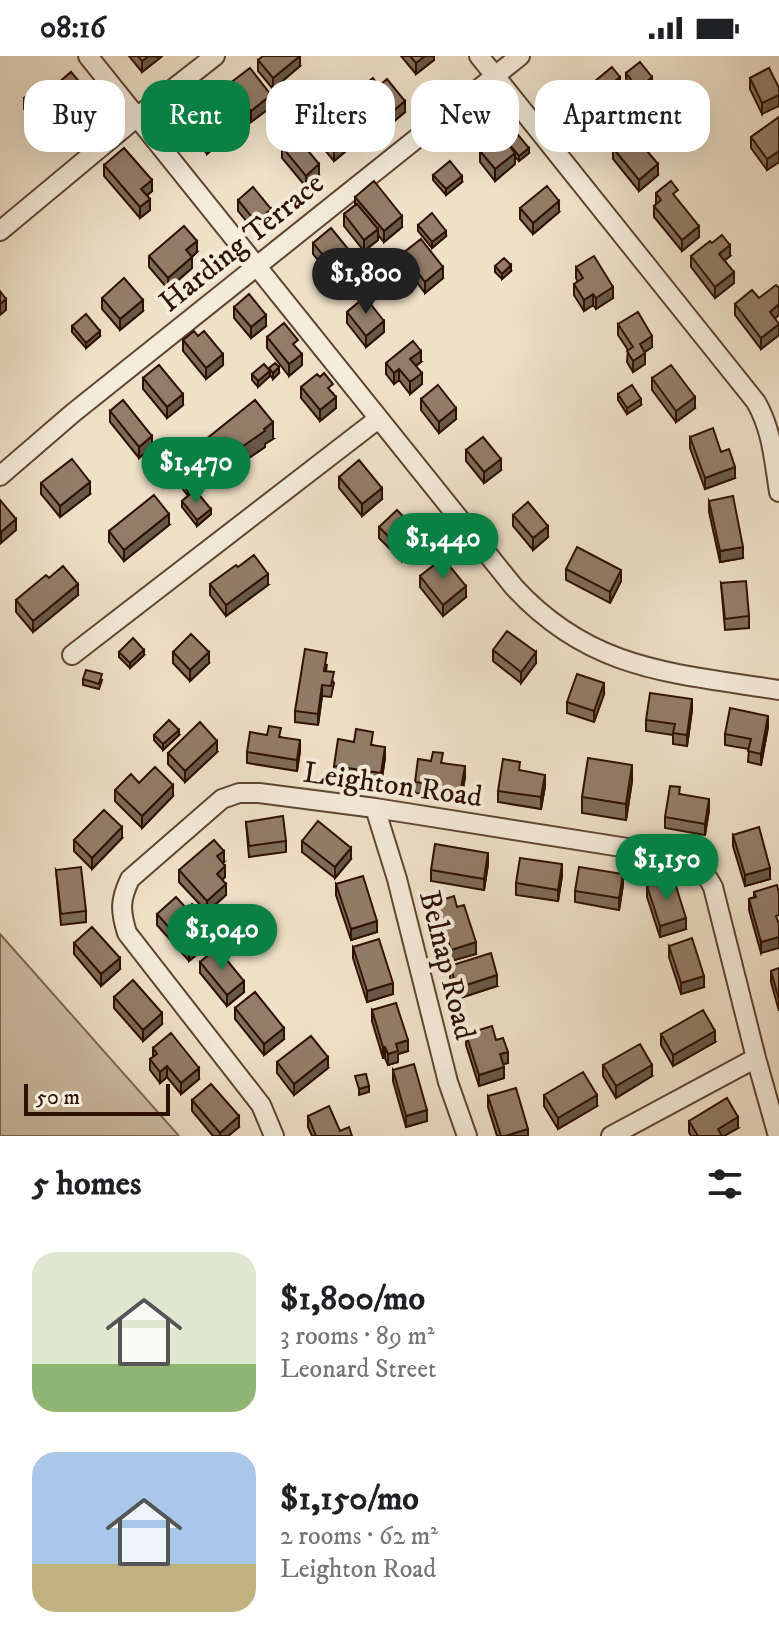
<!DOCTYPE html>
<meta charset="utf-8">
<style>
body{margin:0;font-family:"IM FELL DW Pica",serif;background:#f6f6f6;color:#202124;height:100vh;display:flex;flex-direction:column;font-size:30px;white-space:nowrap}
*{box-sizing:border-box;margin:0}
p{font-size:26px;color:#757577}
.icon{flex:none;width:44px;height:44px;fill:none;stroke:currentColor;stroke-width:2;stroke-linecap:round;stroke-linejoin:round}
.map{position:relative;height:1080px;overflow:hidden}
.drawer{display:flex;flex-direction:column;background:#fff;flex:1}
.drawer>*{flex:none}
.hud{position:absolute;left:24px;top:24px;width:732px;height:72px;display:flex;gap:16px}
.scale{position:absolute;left:24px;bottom:20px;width:146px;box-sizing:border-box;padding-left:8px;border:4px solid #2f1100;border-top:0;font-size:22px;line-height:28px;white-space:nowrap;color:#2f1100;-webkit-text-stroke:6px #f5ecdb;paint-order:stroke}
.price{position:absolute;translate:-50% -68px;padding:0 18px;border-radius:28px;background:#0b8043;color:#fff;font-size:26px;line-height:52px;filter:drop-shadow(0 2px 4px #0008)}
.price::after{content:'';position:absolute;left:50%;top:48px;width:24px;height:18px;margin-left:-12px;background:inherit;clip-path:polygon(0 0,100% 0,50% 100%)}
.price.selected{background:#222;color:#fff}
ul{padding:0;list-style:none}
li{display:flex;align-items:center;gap:24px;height:200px;padding:0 32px}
li span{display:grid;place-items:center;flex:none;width:224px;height:160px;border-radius:24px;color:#555}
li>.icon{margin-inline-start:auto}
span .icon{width:96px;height:96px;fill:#fffc;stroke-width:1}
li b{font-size:34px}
h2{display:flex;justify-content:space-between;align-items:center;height:96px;padding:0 32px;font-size:34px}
.tag{padding:0 28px;border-radius:24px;background:#fff;box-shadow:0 8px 32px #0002;font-size:28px;line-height:72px}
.tag.selected{background:#0b8043;color:#fff}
.status{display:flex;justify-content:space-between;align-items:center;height:56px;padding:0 40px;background:#fff;direction:ltr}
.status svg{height:22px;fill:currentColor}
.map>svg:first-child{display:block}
.green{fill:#cebea6;stroke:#7e6853;stroke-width:2}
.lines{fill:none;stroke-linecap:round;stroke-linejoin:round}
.minor-casing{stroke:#5f4532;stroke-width:22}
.minor{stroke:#f5ecdb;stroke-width:18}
.wall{fill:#7e6c59;stroke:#2f1100;stroke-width:2}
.shaded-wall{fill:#675849;stroke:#2f1100;stroke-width:2}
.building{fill:#937d68;stroke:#2f1100;stroke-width:2}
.labels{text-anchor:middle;stroke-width:8;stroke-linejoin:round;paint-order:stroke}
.street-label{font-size:30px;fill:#2f1100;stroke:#f5ecdb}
</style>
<div class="status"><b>08:16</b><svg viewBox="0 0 49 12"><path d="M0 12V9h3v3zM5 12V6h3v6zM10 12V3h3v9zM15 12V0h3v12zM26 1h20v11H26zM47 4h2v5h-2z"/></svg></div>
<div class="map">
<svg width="779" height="1080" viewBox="0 0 779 1080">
<rect width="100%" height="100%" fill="#efe1c8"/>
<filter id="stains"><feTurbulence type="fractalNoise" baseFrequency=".0025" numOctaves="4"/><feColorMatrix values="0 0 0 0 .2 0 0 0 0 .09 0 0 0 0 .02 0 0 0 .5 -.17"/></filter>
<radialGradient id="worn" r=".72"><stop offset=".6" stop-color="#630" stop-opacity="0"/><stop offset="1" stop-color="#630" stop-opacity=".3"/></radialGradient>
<path class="green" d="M0 878 179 1080H0Z"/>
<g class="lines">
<g class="minor-casing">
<path id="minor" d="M88 0 514 531C591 615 673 617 779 634
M479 0 756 346C772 374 774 404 779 436
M0 175 137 61 215 0
M0 420 73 357 520 0
M72 599 378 363
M375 752 397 823 448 1026 467 1080
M274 1080 261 1049 127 877C120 854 120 844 130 823L222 743 239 737H259L375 752 672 799C694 806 702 810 713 831L756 1002 778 1080
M611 1080 756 1002"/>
</g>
<use href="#minor" class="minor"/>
</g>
<path class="wall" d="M129 0H161V1L142 16Z
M401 0H434V4L416 18Z
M258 4 300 10 273 33 258 15Z
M769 12 762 58 750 33V22Z
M71 16 88 47 79 55 76 52 62 64V73L50 83 24 53V42L42 41Z
M626 17 652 27 638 38 626 23Z
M229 28 271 51 251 66 247 61 236 70 223 54V43L229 38Z
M379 30 405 56 386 72 371 54 368 57 358 45V34Z
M588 31 620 32 614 37 615 49 575 81 561 63V52L574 50 588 39Z
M327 57 357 86 334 105 318 86V75L327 68Z
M185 59 224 83 207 98 185 71Z
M779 61V106L767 114 751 92V81Z
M504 83 529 97 519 105 515 101V108L495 125 480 106V95Z
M282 91 319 119 306 131 282 102Z
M613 92 658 119 639 135 613 103Z
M104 109 152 135 147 140 150 154 140 162 104 120Z
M433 119 462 126 446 139 433 124Z
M656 137 678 144 699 181 682 195 654 161V150L656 148Z
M355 141 402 171 384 186 378 179V184L364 195 344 170V158L355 149Z
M238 144 271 164 256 177 238 155Z
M520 152 559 156 533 178 520 163Z
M418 169 446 180 432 192 418 175Z
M313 187 349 205 331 220 313 198Z
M197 196 192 201V212L168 233 149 211V200Z
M403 197 443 222 425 237 403 208Z
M691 200H730L725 204 734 227 715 242 691 211Z
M495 210 511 215 502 223 495 216Z
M576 211 613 242 596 253 593 249 584 255 574 239V228L578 226 576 222Z
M354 223 381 229 365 242 384 276 366 291 347 267V256L364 242 354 228Z
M102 242 143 255 120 274 102 253Z
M735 248 775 262 779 279 761 293 735 259Z
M234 251 266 270 251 282 234 262Z
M618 268 652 291 645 296V308L633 316 627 306 628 294 618 279Z
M72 270 100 280 86 292 72 276Z
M198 280 223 309 206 323 183 295V284Z
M267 281 298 294 302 309 289 320 267 292Z
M421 306 416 310 422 328 410 338 399 324 394 328 386 318V307Z
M269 314 279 317 273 323 270 319 258 331 252 324V318Z
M143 322 183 349 167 362 143 333Z
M652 322 695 352 676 366 652 334Z
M301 331 333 337 336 352 320 365 301 342Z
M618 338 641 349 627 358 618 344Z
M421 343 456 363 439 377 421 354Z
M110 355 152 391 139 402 110 366Z
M690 381 735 422 705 433 690 392Z
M273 383 265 388V391L243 406 241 404 220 420 205 400V384Z
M466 394 501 414 484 427 466 405Z
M339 421 382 443 362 460 339 432Z
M179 422 196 434 211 458 197 470 182 451V445L188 440 179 428Z
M41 427 90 438 60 461 41 438Z
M709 445 743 502 720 506 709 456Z
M513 459 548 481 533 494 513 470Z
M169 469 124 505 109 486V475Z
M379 471 419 488 402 505 379 482Z
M566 513 621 525 610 547 566 524Z
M420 520 466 541 443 560 420 531Z
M49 522 78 539 33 576 16 556V544Z
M721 527 749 560V572L725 574Z
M210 528 268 529 226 560 210 539Z
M493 594 536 607 521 627 493 605Z
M119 596 144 599 130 612 119 601Z
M173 596 209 607 190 625 173 607Z
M327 608 326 615 334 627 331 641 322 640 318 669 295 666V655Z
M83 623 102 624 99 633 83 629Z
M604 638 594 666 567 657V646Z
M692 654 687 690 673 688V679L646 675V664Z
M768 671 761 709 748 706 749 693 725 689V678Z
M154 679H179L163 694 154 684Z
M281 681 300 695 297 715 247 707V696Z
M373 689 385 702 381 728 334 721V710Z
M217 696 185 726 168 708V697Z
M443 707 465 721 461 744 415 737V726Z
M520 715 545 730 541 753 498 746V735Z
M632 725 626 764 582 757V741Z
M139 727 173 740 142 772 115 745V734Z
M680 738 709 754 705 779 665 772V761Z
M246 766 286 785V796L249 801Z
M733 779 770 823 745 830 733 790Z
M122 782 92 813 74 795V784Z
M302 785 351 803 335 822 302 796Z
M224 806 223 807 225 821 222 824 226 839 207 856 179 826V814Z
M488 808 484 834 431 825V814Z
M56 814 86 855V866L61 869Z
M562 820 558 845 516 839V827Z
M336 828 377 876 351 884 336 839Z
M623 829 619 854 575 846V835Z
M647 830 686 873 660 881 647 841Z
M754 836 779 837 761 897 749 854V843L754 841Z
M436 846 476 898 451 905 436 857Z
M157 858 202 870 209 889 189 905 157 869Z
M74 887 120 913 101 930 74 898Z
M669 890 704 931 681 938 669 901Z
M353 891 393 938 367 946 353 902Z
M200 906 244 936 227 950 200 917Z
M450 910 497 930 457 943 450 921Z
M779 912V955L771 926V915Z
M114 941 162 968 143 985 114 952Z
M235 952 284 983 264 999 235 963Z
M372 954 408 995 398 998V1006L388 1009 385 1002H383L372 965Z
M466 978 496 984 508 1007 503 1008 504 1022 479 1030 466 989Z
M661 978 715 986 673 1010 661 989Z
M153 992 199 1023 181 1038 167 1021 160 1027 150 1014V1003L153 1001Z
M277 1006 328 1012 294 1039 277 1017Z
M603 1009 652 1020 616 1042 603 1020Z
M393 1014 427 1065 406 1071 393 1025Z
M544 1039 597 1050 558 1073 544 1050Z
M488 1040 528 1080H497L488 1051Z
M192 1044 239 1071 228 1080H213L192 1055Z
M308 1060 340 1075 352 1080H312L308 1071Z
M689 1065 738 1072 724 1080H691L689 1076Z"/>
<path class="shaded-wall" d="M149 0 161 1 142 16V5Z
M300 0V10L273 33V22Z
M425 0H434V4L416 18V7Z
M620 21V32L609 41V30Z
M652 21V27L638 38V33Z
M88 36V47L79 55V44Z
M615 38V49L575 81V70Z
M271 39V51L251 66V55Z
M779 39V50L762 58V47Z
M76 41V52L62 64V73L50 83V72L58 57Z
M371 43V54L368 57V45Z
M405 45V56L386 72V61Z
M247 50V61L236 70V59Z
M224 72V83L207 98V86Z
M357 75V86L334 105V94Z
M529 92V97L519 105V100Z
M779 95V106L767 114V103Z
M515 97V108L495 125V113Z
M319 108V119L306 131V120Z
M658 108V119L639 135V124Z
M462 120V126L446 139V133Z
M152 124V135L141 144V133Z
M150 143V154L140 162V151Z
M559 145V156L533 178V167Z
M271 153V164L256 177V166Z
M402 160V171L384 186V175Z
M699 170V181L682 195V184Z
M378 173V184L364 195V184Z
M446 175V180L432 192V186Z
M197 185V196L186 206V194Z
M730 189V200L719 209V198Z
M349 194V205L331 220V209Z
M192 201V212L168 233V222Z
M511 209V215L502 223V218Z
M443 211V222L425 237V226Z
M734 216V227L715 242V231Z
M381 224V229L364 242V237Z
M613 231V242L596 253V242Z
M593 238V249L584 255V244Z
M6 243V254L0 259V248Z
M143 244V255L120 274V263Z
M779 248V259L770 267V256Z
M266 259V270L251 282V271Z
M384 265V276L366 291V280Z
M779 268V279L761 293V282Z
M100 275V280L86 292V287Z
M652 280V291L640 299V288Z
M421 295V306L410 314V303Z
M645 297V308L633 316V305Z
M223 298V309L206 323V312Z
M302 298V309L289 320V308Z
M279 311V317L273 323V317Z
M399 313V324L394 328V317Z
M270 315V320L258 331V325Z
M422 317V328L410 338V326Z
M183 338V349L167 362V351Z
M336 341V352L320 365V354Z
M695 341V352L676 366V355Z
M641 343V349L627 358V352Z
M456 352V363L439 377V366Z
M273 366V383L265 388V391L243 406V390Z
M152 380V391L139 402V391Z
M241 388V404L220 420V404Z
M501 403V414L484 427V416Z
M735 411V422L705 433V422Z
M90 426V438L60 461V450Z
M196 429V435L188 441V435Z
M382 432V443L362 460V448Z
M211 453V458L197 470V464Z
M169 458V469L124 505V494Z
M16 463V474L1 487V476Z
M548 470V481L533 494V482Z
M419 477V488L402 505V494Z
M743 491V502L720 506V495Z
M621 514V525L610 547V536Z
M268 518V529L226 560V549Z
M78 528V539L33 576V565Z
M466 530V541L443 560V549Z
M144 594V599L130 612V607Z
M209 596V607L190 625V614Z
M536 596V607L521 627V616Z
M604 627V638L594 666V655Z
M322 629V640L318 669V658Z
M692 643V654L687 690V679Z
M768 660V671L761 709V698Z
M179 674V679L163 694V688Z
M300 684V695L297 715V704Z
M217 685V696L185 726V715Z
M385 691V702L381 728V717Z
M632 709V725L626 764V748Z
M465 710V721L461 744V733Z
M545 719V730L541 753V741Z
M173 729V740L142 772V760Z
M709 743V754L705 779V768Z
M122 771V782L92 813V802Z
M351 792V803L335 822V811Z
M224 795V806L217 811V800Z
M488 797V808L484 834V823Z
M562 808V820L558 845V834Z
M225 810V821L217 829V818Z
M770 812V823L745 830V819Z
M623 818V829L619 854V842Z
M226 828V839L207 856V845Z
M202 859V870L196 864Z
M686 862V873L660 881V870Z
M377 865V876L351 884V873Z
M209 878V889L189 905V894Z
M779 881V892L761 897V886Z
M476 886V898L451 905V894Z
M120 902V913L101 930V918Z
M497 919V930L457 943V932Z
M704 920V931L681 938V927Z
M244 925V936L227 950V939Z
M393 927V938L367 946V935Z
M162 957V968L143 985V974Z
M284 972V983L264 999V988Z
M715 975V986L673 1010V999Z
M408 984V995L398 998V1006L388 1009V998L396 988Z
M383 991H385V1002H383Z
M508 996V1007L500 1009V998Z
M328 1001V1012L294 1039V1028Z
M652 1009V1020L616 1042V1030Z
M167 1010V1021L160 1027V1016Z
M504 1011V1022L479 1030V1019Z
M199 1012V1023L181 1038V1027Z
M369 1030V1036L359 1039V1033Z
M597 1039V1050L558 1073V1062Z
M427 1054V1065L406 1071V1060Z
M239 1060V1071L228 1080H220V1077Z
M738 1061V1072L724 1080H718V1073Z
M528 1073V1080H505Z"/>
<path class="building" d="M138 0H149L142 5Z
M263 0H300L273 22 258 4Z
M410 0H425L416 7Z
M640 6 652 21 638 33 626 17Z
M612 11 620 21 609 30 615 38 575 70 561 52 570 44 574 50 592 36 588 31Z
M250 12 271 39 251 55 247 50 236 59 223 43 234 34 229 28Z
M769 12 779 32V39L762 47 750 22Z
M71 16 88 36 79 44 76 41 58 57 62 62 50 72 24 42 35 33 42 41Z
M373 22 379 30 387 23 405 45 386 61 371 43 368 45 358 34Z
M202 45 224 72 207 86 185 59Z
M336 50 357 75 334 94 318 75 332 63 327 57Z
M779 61V95L767 103 751 81Z
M514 74 529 92 519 100 504 82Z
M631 76 658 108 639 124 613 92Z
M500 78 515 97 495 113 480 95Z
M296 80 319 108 306 120 282 91Z
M124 92 152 124 141 133 150 143 140 151 104 109Z
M450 105 462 120 446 133 433 119Z
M374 125 402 160 384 175 355 141Z
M671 125 678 134 673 138 699 170 682 184 654 150 661 144 656 137Z
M547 130 559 145 533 167 520 152Z
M253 131 271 153 256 166 238 144Z
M357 148 378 173 364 184 344 158Z
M432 157 446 175 432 186 418 169Z
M184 170 197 185 186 194 192 201 168 222 149 200Z
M331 172 349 194 331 209 313 187Z
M722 179 730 189 719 198 734 216 715 231 691 200 710 185 712 187Z
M421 183 443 211 425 226 403 197Z
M594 200 613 231 596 242 593 238 584 244 574 228 583 222 576 211Z
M504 202 511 209 502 218 495 210Z
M370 210 381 224 364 237 354 223Z
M124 222 143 244 120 263 102 242Z
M776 229 779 232V248L770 256 779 268 761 282 735 248 752 234 759 242Z
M0 235 6 243 0 248Z
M249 238 266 259 251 271 234 251Z
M365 241 384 265 366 280 347 256Z
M638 256 652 280 640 288 645 297 633 305 627 295 633 291 618 268Z
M86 258 100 275 86 287 72 270Z
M284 267 298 284 293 288 302 298 289 308 267 281Z
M194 275 198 280 204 275 223 298 206 312 183 284Z
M413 285 421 295 410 303 422 317 410 326 399 313 394 317 386 307Z
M275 307 279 311 273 317 269 312Z
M264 308 270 315 258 325 252 318Z
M159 309 183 338 167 351 143 322Z
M671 309 695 341 676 355 652 322Z
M324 317 333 328 328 332 336 341 320 354 301 331 317 318 320 321Z
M438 329 456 352 439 366 421 343Z
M632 329 641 343 627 352 618 338Z
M123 344 152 380 139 391 110 355Z
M255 344 273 366 264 373 265 375 243 390 241 388 220 404 205 384Z
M713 372 721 396 729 393 735 411 705 422 690 381Z
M483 381 501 403 484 416 466 394Z
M72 403 90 426 60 450 41 427Z
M359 404 382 432 362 448 339 421Z
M186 417 196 429 188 435 179 422Z
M195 434 211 453 197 464 182 445Z
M154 439 169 458 124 494 109 475Z
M733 440 743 491 720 495 709 445Z
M0 444 16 463 1 476 0 474Z
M528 446 548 470 533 482 513 459Z
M397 454 419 477 402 494 379 471Z
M577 491 621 514 610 536 566 513Z
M254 499 268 518 226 549 210 528 236 509 238 511Z
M443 502 466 530 443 549 420 520Z
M63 510 78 528 33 565 16 544 46 519 49 522Z
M746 525 749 560 725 563 721 527Z
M507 575 536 596 521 616 493 594Z
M191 578 209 596 190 614 173 596Z
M133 582 144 594 130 607 119 596Z
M305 593 327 597 324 615 334 616 331 630 322 629 318 658 295 655Z
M86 614 102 618 99 628 83 623Z
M577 618 604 627 594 655 567 646Z
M650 637 692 643 687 679 673 677 675 668 646 664Z
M730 652 768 660 761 698 748 695 751 683 725 678Z
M169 664 179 674 163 688 154 679Z
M200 666 217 685 185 715 168 697Z
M269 670 281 672 279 681 300 684 297 704 247 696 250 676 267 679Z
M356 673 373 676 371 689 385 691 381 717 334 710 338 683 354 686Z
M433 696 443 697 441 707 465 710 461 733 415 726 418 703 431 705Z
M588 702 632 709 626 748 582 741Z
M503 703 520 706 519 714 545 719 541 741 498 735Z
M155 711 173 729 142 760 115 734 131 718 139 727Z
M670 730 680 731 679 738 709 743 705 768 665 761Z
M104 754 122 771 92 802 74 784Z
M283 760 286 785 249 790 246 766Z
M318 765 351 792 335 811 302 785Z
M759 771 770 812 745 819 733 779Z
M214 784 224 795 217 800 225 810 217 818 226 828 207 845 179 814Z
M435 788 488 797 484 823 431 814Z
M520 802 562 808 558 834 516 827Z
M81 811 86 855 61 858 56 814Z
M579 811 623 818 619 842 575 835Z
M363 820 377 865 351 873 336 828Z
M673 821 686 862 660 870 647 830Z
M777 829 779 837V859L776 860 779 868V881L761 886 749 843 756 841 754 836Z
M454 840 457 851 464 849 476 886 451 894 436 846Z
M176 841 187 853 192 848 202 859 196 864 209 878 189 894 157 858Z
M92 871 120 902 101 918 74 887Z
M692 882 704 920 681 927 669 890Z
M379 883 393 927 367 935 353 891Z
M217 892 244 925 227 939 200 906Z
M491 897 497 919 457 932 450 910Z
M779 912V944L771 915Z
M133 924 162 957 143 974 114 941Z
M255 936 284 972 264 988 235 952Z
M396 947 408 984 396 988 398 995 388 998 385 991H383L372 954Z
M703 954 715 975 673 999 661 978Z
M492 970 496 984 503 982 508 996 500 998 504 1011 479 1019 466 978Z
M171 977 199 1012 181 1027 167 1010 160 1016 150 1003 157 998 153 992Z
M311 980 328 1001 294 1028 277 1006Z
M640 988 652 1009 616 1030 603 1009Z
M414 1008 427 1054 406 1060 393 1014Z
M583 1016 597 1039 558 1062 544 1039Z
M366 1018 369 1030 359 1033 355 1020Z
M211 1028 239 1060 220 1077 192 1044Z
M516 1032 528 1073 505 1080H501L488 1040Z
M727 1042 738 1061 718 1073 722 1080H698L689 1065Z
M329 1050 340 1075 349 1071 352 1080H316L308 1060Z"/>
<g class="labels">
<g class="street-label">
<text transform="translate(241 186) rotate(-39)" y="10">Harding Terrace</text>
<text transform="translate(393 728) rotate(8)" y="10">Leighton Road</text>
<text transform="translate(448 909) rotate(76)" y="10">Belnap Road</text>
</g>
</g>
<rect width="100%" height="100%" filter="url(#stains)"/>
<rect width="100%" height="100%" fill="url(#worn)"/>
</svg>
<div class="scale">50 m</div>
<b class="price selected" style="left:366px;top:260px">$1,800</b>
<b class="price" style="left:196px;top:449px">$1,470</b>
<b class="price" style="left:443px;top:525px">$1,440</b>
<b class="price" style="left:667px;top:846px">$1,150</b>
<b class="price" style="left:222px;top:916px">$1,040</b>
<div class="hud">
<a class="tag">Buy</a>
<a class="tag selected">Rent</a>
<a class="tag">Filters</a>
<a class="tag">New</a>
<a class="tag">Apartment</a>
</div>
</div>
<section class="drawer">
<h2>5 homes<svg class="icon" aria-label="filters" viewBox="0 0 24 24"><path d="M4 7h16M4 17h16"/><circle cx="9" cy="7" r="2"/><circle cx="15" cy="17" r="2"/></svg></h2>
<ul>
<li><span style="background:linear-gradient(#dfe7d0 70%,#8fb573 0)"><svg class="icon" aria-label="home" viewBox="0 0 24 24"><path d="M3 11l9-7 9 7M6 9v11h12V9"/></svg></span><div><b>$1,800/mo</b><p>3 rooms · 89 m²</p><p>Leonard Street</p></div></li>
<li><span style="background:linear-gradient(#a9c7e8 70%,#c2b280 0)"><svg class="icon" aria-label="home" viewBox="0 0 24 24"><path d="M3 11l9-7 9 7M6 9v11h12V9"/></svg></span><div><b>$1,150/mo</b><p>2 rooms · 62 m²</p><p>Leighton Road</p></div></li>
</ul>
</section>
